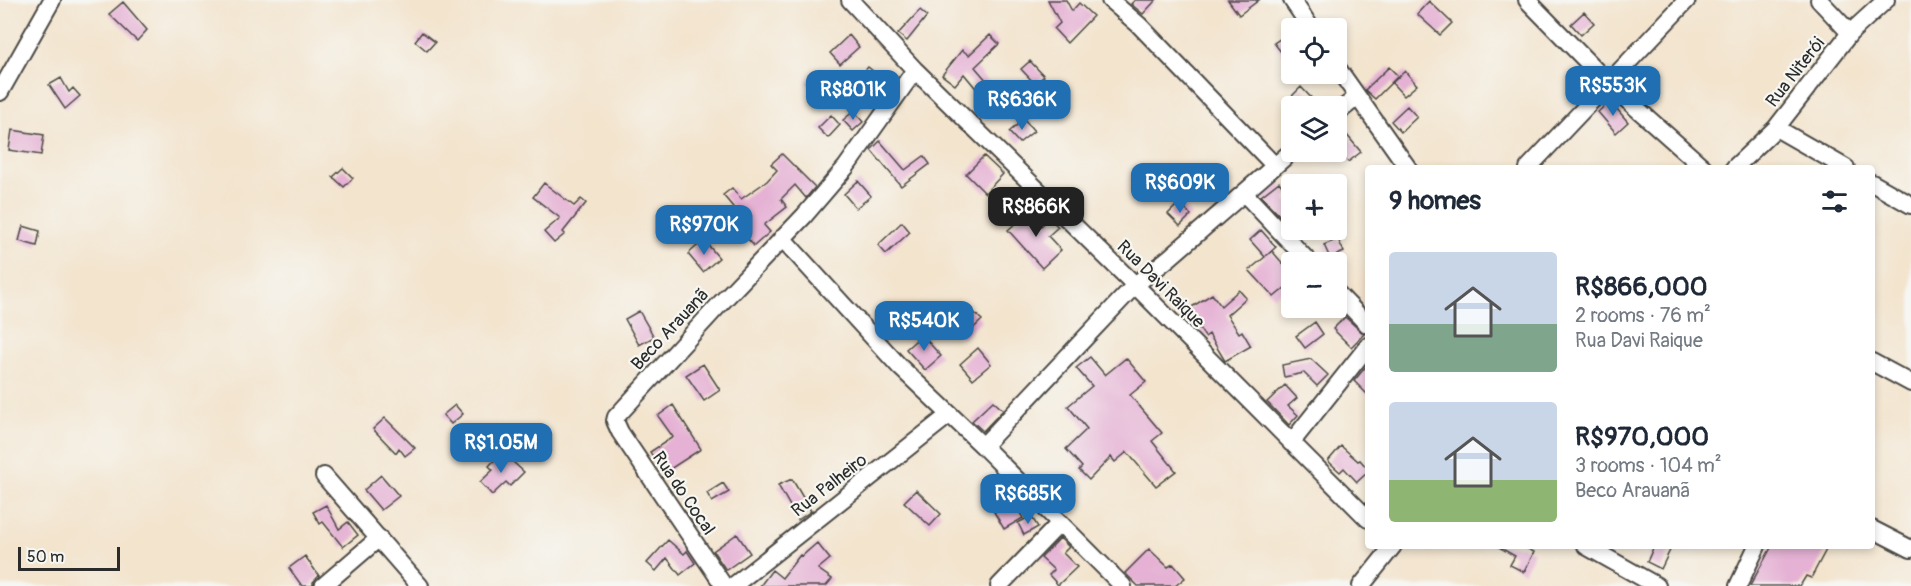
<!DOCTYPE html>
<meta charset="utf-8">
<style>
body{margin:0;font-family:Pangolin,sans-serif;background:#f6f6f7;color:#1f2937;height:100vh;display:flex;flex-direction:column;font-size:22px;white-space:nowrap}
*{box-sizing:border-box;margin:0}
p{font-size:20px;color:#747a83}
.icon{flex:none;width:33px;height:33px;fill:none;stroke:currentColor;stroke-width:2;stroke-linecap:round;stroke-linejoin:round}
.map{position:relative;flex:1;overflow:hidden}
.panel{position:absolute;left:1365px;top:165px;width:510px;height:384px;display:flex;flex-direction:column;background:#fff;border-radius:6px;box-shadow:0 3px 9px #0003}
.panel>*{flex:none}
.controls{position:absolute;left:1281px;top:18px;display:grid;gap:12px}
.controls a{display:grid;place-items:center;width:66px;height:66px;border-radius:6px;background:#fff;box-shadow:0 3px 9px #0003;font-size:30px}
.scale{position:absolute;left:18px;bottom:15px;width:102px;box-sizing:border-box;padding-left:6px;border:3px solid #2b2b2b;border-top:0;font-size:16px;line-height:21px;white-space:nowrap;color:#2b2b2b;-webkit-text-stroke:4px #f6f6f2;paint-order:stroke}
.price{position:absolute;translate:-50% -51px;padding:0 14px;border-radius:12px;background:#1f6fb2;color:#fff;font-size:20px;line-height:39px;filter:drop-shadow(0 2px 3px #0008)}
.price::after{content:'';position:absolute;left:50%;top:36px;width:18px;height:14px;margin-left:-9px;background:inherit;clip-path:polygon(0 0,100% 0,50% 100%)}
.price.on{background:#222;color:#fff}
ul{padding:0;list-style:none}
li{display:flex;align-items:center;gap:18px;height:150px;padding:0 24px}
li span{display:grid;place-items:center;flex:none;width:168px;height:120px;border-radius:6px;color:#555}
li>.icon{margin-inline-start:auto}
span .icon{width:72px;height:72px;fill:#fffc;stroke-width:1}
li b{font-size:26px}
h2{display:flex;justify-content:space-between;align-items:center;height:72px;padding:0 24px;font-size:26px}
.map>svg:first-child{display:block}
.building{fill:#e5b1d4}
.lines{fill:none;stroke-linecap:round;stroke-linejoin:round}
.minor-casing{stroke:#494743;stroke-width:20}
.minor{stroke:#fff;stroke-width:16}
.labels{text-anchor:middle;stroke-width:4.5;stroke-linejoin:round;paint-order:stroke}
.street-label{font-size:18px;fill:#2b2b2b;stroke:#f6f6f2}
</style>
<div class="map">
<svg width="1911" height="586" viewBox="0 0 1911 586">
<rect width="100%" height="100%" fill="#f6f6f2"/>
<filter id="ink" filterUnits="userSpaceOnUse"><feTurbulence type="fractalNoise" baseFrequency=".0167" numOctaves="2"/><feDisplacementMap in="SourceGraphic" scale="12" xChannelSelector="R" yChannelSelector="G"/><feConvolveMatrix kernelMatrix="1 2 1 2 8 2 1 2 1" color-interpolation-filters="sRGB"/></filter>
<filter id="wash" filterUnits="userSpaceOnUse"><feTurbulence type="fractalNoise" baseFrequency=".008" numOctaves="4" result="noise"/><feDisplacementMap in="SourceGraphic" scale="24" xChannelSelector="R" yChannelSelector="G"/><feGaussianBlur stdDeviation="1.35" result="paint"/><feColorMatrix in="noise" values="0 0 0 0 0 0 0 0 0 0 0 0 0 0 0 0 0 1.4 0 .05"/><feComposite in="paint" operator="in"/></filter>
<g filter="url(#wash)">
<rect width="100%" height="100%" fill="#f3e4ce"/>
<g id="blocks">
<path class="building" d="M1048 0H1066L1072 11 1079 3 1093 16 1067 43 1054 29 1060 23Z
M1135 0H1156L1143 14 1131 4Z
M1228 0H1259L1239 15Z
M1429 1 1452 23 1440 35 1417 14Z
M123 2 147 30 137 41 109 14Z
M920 10 927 16 907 41 898 34Z
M1584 12 1594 23 1581 35 1571 24Z
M1292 31V52L1285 57 1274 43Z
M422 32 435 42 427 51 415 41Z
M849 35 859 47 840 64 830 53Z
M990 35 999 44 975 67 994 89 996 86 1009 100 991 116 979 102 984 98 964 74 955 85 942 75 962 50 969 55Z
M1030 61 1044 76 1035 84 1021 69Z
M868 67 879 76 865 92 855 82Z
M1389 67 1398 76 1375 99 1365 90Z
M819 71 830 84 817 95 806 82Z
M1405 71 1417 85 1404 96 1392 83Z
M61 78 69 92 73 88 80 96 65 109 49 85Z
M1301 87 1319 106H1299L1291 97Z
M1610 101 1628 122 1616 133 1598 112Z
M1407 106 1417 117 1401 132 1391 121Z
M854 111 863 122 853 131 843 120Z
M831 115 840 125 828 138 818 128Z
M1024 119 1034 131 1019 143 1009 132Z
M12 130 44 135 41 155 9 150Z
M1346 134 1361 152 1348 162 1336 148V141Z
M880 141 905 170 924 156 930 164 901 186 871 150Z
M782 154 815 187 806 198 795 185 781 199 787 207 764 225 770 232 754 246 731 220 738 213 723 195 732 188 741 199 767 181 777 170 771 164Z
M984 156 1003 174 985 193 966 174Z
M343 168 353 178 344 187 333 177Z
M858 181 871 196 856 208 844 194Z
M1279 182 1289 195 1284 199 1292 208V214L1284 220 1261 196Z
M544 183 574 206 581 199 586 203 563 232 565 234 554 243 544 232 560 218 533 197Z
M1179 203 1191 215 1180 226 1168 214Z
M1028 212 1041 226 1050 218 1058 227 1048 236 1061 250 1042 268 1008 230Z
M902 222 910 232 886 254 878 245Z
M23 226 40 231 37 246 19 241Z
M1261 230 1276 247 1266 256 1272 251 1292 274V282L1274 297 1249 270 1265 257 1250 240Z
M1338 239 1344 252 1330 258 1324 245Z
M704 240 719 258 703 272 688 254Z
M1239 290 1246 298 1227 315 1239 333 1242 331 1251 346 1225 361 1209 334 1205 337 1187 310 1212 294 1221 306Z
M970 309 982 320 963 338 952 326Z
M639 311 654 337 639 345 625 319Z
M1345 317 1364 334 1351 347 1333 329Z
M1315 322 1323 334 1305 348 1296 336Z
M922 335 941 356 925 370 906 349Z
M978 348 991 364 973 379 960 364Z
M1090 357 1105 375 1126 358 1146 382 1130 395 1162 433 1152 441 1176 471 1156 486 1127 452 1115 462 1111 457 1089 480 1079 470 1082 467 1066 449 1087 429 1068 406 1092 386 1076 368Z
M1311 359 1328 375 1317 386 1304 373 1284 377 1282 365Z
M703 364 720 390 704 401 686 375Z
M1368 364V395L1354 381Z
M1285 385 1297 398 1288 406 1298 415 1289 425 1267 402Z
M993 401 1003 410 983 431 972 421Z
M455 405 463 414 451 424 443 415Z
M673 405 701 449 664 473 650 452 673 437 658 416Z
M385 418 415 448 405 456 399 448 396 453 373 429Z
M1341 446 1358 461 1360 460 1368 469V472L1357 482 1344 468 1340 472 1328 461Z
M502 452 524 472 510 486 506 482 492 495 480 482 493 470 489 466Z
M381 475 399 496 381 510 364 490Z
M792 479 811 511 798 520 778 485Z
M723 483 729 492 712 502 707 493Z
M916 490 941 514 930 526 904 502Z
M1013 501 1023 518 1004 529 994 512Z
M326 505 339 529 348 522 358 535 343 547 323 522 320 524 313 512Z
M1031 516 1038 527 1024 535 1018 523Z
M737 534 750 553 726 570 713 551Z
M1060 538 1069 547 1063 553 1077 567 1058 585 1049 575 1054 570 1041 558Z
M668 540 684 554 687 551 695 563 680 575 667 558 656 571 647 563Z
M817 543 830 559 818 569 832 579 826 586H760L772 570 782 578 800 555 802 556Z
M1497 546H1522L1534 552 1524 572 1510 565 1515 556Z
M1654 546H1672L1661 569 1647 562Z
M1772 546H1828L1811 578 1806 576 1800 586H1750Z
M1149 549 1168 567 1173 564 1185 578 1175 586H1138L1125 573Z
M305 556 319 576 313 582V586H302L289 568Z"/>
</g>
</g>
<g filter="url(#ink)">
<use href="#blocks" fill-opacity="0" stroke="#494743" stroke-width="1.5"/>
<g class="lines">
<g class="minor-casing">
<path id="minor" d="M850 0 915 70 1135 285 1368 519
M1110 0 1139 25 1274 165
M1292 0 1311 28
M1527 0 1608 83 1704 168
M1819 0 1850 33
M1336 66 1408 168
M0 92 52 0
M1336 114 1357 97
M1776 128 1846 168
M1528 168 1687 0
M1734 168 1776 128 1850 33 1886 0
M1872 183 1911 205
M1244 193 1309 262
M782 238 900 367 983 446 1123 586
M1336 292 1368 325
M1872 362 1911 383
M1291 443 1368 346
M983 446 1135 285 1169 258 1292 151
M324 476 420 586
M1872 529 1911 549
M1586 546 1657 586
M323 586 379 538
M724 586 620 432 615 421 616 417 718 306 804 216 846 167 915 70
M733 586 949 415
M999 586 1059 524
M1361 586 1393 546
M1738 586 1757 546"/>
</g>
<use href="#minor" class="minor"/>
</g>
</g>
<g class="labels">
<g class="street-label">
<text transform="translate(1795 72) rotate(-52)" y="6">Rua Niterói</text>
<text transform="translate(1161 284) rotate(45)" y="6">Rua Davi Raique</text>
<text transform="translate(670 329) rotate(-47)" y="6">Beco Arauanã</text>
<text transform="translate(829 485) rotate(-38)" y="6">Rua Palheiro</text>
<text transform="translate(684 493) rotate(56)" y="6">Rua do Cocal</text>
</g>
</g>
</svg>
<div class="controls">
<a><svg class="icon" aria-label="locate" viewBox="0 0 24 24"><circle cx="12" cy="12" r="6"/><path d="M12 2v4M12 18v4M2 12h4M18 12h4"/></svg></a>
<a><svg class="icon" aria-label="layers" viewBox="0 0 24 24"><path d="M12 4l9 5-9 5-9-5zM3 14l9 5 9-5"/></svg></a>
<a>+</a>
<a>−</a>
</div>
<div class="scale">50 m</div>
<b class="price" style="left:1613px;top:117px">R$553K</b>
<b class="price" style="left:853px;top:121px">R$801K</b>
<b class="price" style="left:1022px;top:131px">R$636K</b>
<b class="price" style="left:1180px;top:214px">R$609K</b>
<b class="price on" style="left:1036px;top:238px">R$866K</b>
<b class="price" style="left:704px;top:256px">R$970K</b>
<b class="price" style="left:924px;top:352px">R$540K</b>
<b class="price" style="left:501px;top:474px">R$1.05M</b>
<b class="price" style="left:1028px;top:525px">R$685K</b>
<section class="panel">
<h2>9 homes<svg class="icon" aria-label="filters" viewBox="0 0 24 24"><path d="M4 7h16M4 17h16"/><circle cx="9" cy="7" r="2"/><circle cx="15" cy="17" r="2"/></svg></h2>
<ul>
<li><span style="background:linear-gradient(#c9d6e8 60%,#7fa58c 0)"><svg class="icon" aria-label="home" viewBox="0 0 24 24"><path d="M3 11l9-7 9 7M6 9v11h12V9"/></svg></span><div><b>R$866,000</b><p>2 rooms · 76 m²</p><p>Rua Davi Raique</p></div></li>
<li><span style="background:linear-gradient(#c9d6e8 65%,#8fb573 0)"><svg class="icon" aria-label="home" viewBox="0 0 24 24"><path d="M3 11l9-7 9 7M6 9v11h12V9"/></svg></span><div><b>R$970,000</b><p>3 rooms · 104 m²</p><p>Beco Arauanã</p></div></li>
</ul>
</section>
</div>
